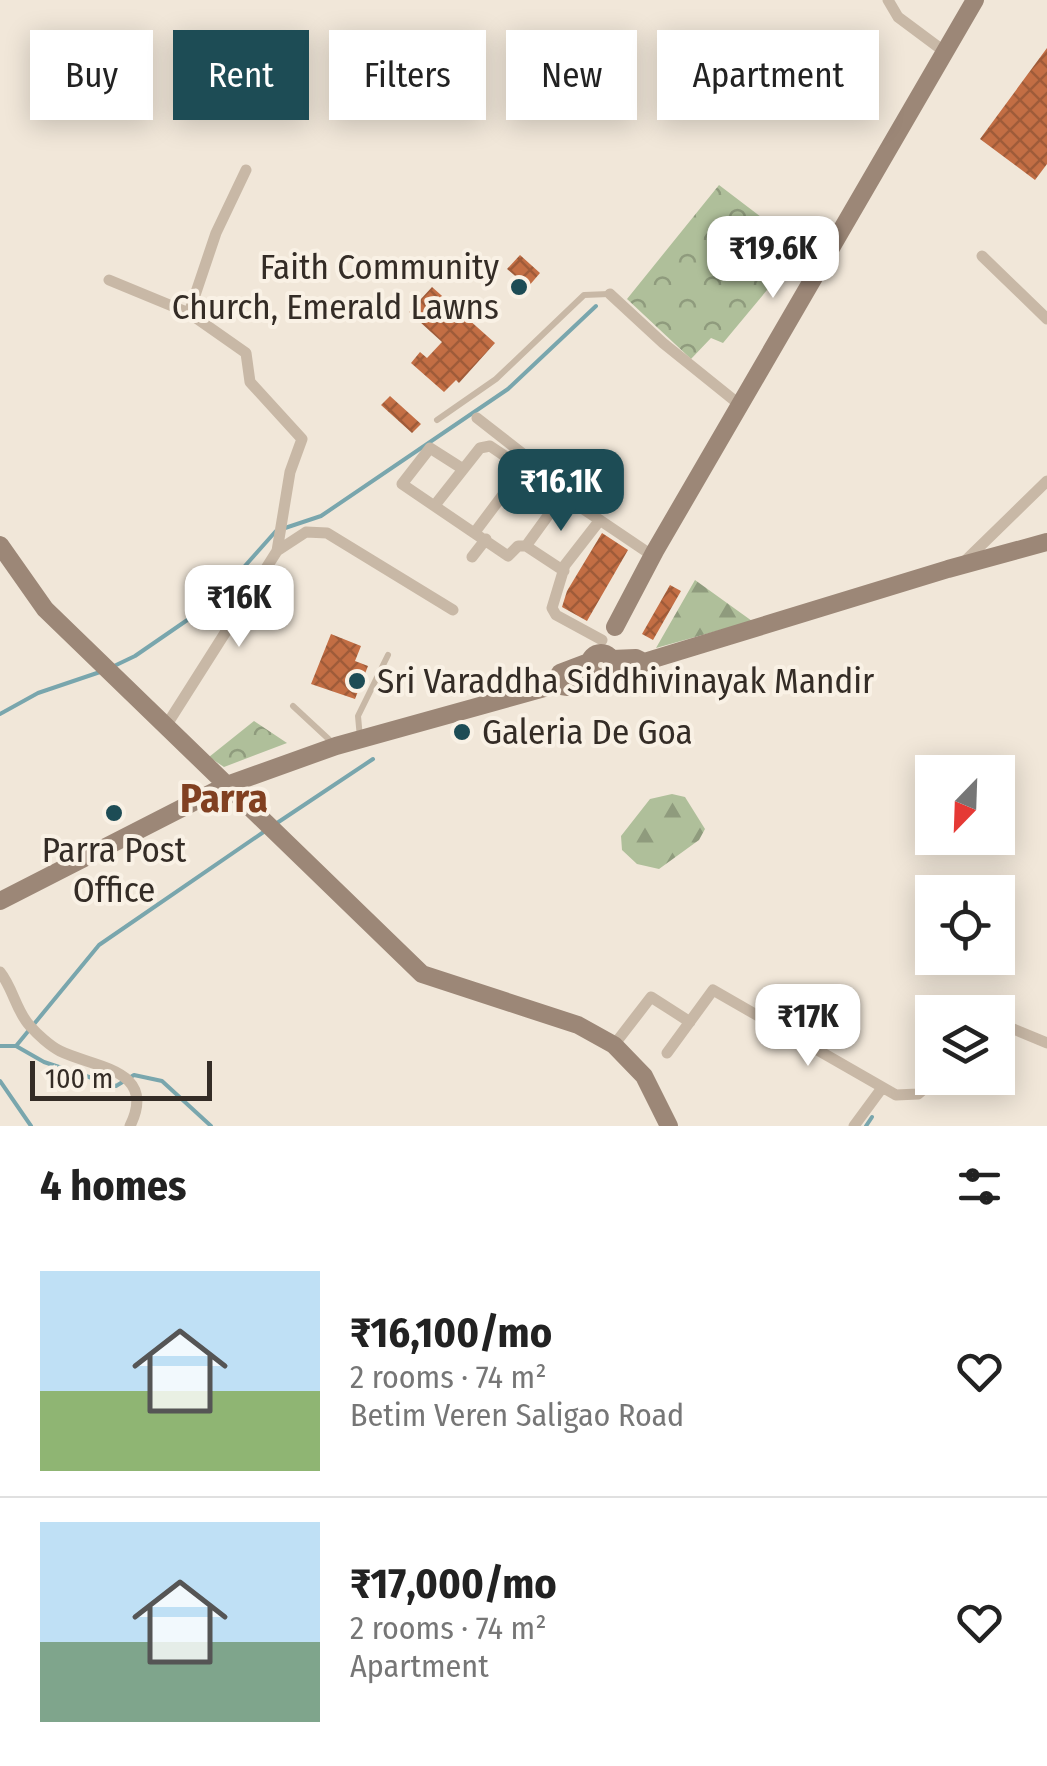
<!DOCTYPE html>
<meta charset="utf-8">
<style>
body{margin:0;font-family:"Fira Sans Condensed",sans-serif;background:#f2f2f2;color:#222;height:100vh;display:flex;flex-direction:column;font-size:38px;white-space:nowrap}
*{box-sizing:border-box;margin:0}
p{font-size:32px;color:#767676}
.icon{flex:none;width:55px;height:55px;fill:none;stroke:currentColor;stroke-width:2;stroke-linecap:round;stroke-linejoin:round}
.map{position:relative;height:1126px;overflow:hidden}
.drawer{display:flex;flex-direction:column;background:#fff;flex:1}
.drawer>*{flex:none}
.guide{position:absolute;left:30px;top:30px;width:988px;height:90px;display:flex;gap:20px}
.needle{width:65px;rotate:203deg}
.tools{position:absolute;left:915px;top:755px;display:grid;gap:20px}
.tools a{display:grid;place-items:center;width:100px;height:100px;border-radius:0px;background:#fff;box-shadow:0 5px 25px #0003;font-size:50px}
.scale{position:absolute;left:30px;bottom:25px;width:182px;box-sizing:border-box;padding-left:10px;border:5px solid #342c26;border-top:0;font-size:28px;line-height:35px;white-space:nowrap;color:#342c26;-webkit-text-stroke:8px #f9f1e5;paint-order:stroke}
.price{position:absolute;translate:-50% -85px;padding:0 22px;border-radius:20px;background:#fff;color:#222;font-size:32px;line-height:65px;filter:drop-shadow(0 2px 5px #0008)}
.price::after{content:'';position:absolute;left:50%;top:60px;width:30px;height:22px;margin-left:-15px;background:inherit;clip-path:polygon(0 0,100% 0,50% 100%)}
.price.selected{background:#1d4c55;color:#fff}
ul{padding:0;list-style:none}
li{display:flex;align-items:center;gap:30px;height:250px;padding:0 40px}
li+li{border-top:2px solid #e0e0e0}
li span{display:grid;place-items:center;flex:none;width:280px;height:200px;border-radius:0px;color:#555}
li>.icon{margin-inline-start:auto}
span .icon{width:120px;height:120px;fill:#fffc;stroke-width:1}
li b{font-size:42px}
h2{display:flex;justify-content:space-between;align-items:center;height:120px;padding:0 40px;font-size:42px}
.tag{padding:0 35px;border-radius:0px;background:#fff;box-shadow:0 5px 25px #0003;font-size:35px;line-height:90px}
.tag.selected{background:#1d4c55;color:#fff}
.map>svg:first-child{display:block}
.forest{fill:url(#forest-firs)}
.park{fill:url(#park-crowns)}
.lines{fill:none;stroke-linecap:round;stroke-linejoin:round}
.stream{stroke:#79a6ad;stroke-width:4}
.building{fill:url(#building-cross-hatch)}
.lane{stroke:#c8b8a6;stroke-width:6}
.street{stroke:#c8b8a6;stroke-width:11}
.secondary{stroke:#9c8777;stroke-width:18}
.poi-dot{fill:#1d4c55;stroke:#f9f1e5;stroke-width:4}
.labels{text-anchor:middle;stroke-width:8;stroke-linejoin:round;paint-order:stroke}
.poi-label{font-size:35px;fill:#342c26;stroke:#f9f1e5;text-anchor:start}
.quarter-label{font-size:40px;font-weight:bold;fill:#814021;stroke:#f9f1e5}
</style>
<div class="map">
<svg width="1047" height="1126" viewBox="0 0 1047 1126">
<defs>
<pattern id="forest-firs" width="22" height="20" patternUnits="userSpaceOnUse" patternTransform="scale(2.5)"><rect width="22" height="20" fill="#afbf9a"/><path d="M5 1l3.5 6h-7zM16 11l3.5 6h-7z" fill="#8f9b7d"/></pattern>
<pattern id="park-crowns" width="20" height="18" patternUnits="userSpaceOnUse" patternTransform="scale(2.5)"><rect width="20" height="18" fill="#afbf9a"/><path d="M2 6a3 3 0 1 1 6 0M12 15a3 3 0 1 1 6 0" fill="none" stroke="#8f9b7d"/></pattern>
<pattern id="building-cross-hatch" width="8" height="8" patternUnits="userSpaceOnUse" patternTransform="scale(2.5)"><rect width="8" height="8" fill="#c36e44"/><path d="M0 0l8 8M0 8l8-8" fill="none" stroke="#9f5b39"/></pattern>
</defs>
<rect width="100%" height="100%" fill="#f1e7d9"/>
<path class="forest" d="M695 580 752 621 656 648Z
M672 794 685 797 705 829 699 840 659 869 637 864 622 850 621 836 650 799Z"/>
<path class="park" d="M719 185 802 248 723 343 711 338 691 359 627 299Z
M254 721 287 743 224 767 209 757Z"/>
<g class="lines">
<path class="stream" d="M285 528 321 516 508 389 596 306
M112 667 135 656 212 603 276 531
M0 714 38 693 103 671
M277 823 373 759
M0 1046H16L44 1062 116 1086 134 1075 162 1081 211 1126
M16 1046 99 945 265 831
M0 1081 31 1126
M866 1126 872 1117"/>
</g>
<path class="building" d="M1047 48V164L1035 180 980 139Z
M520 255 540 273 528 287 507 269Z
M432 287 495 343 459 383 456 380 444 392 411 363 420 352 427 358 442 342 409 312Z
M390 396 421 424 412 433 381 405Z
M602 533 628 550 587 621 562 607 567 591Z
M670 585 681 591 653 640 642 634Z
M331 634 361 646 355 661 368 666 355 699 311 684Z"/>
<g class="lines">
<path class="lane" d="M437 420 496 379 584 295 609 294
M293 706 335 745
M360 738 358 716 388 655"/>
<path class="street" d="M888 0 898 17 945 52
M982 256 1047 319
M109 280 189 313
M610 294 663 343 740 405
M477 418 568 489
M463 469 430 448 402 484 508 556 518 546H526
M563 495 526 546 564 571
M435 505 480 448 490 446 653 556
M600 520 565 565 552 608 556 615 602 640
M475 532 523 468
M277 551 306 532 327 533 453 610
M472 557 486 539
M963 563 1047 481
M166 726 277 551 290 472 302 439 250 382 246 353 189 313 216 233 246 170
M0 972C13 988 16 1011 30 1026 37 1034 50 1046 60 1051 95 1068 158 1069 130 1126
M998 1030 1011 1028 1047 1043
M614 1045 651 997 690 1022
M667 1053 713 990 896 1095 918 1094 937 1078
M854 1126 882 1088"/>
<path class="secondary" d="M0 545 45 609 422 974 578 1025 614 1045 644 1076 669 1126
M615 627 655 551 975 0
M589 665a12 12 0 1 1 24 0a12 12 0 1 1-24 0Z
M589 662 560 673 555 685 568 687 594 675
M644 662 948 569 1047 542
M609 674 638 668 644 662 636 658 612 659
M0 901 227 785 336 746 555 685"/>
</g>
<g class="poi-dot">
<circle cx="519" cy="287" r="10"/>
<circle cx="357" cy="681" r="10"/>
<circle cx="462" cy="732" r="10"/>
<circle cx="114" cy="813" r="10"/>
</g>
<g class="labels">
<g class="poi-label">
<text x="499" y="279" text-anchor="end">Faith Community<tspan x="499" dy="40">Church, Emerald Lawns</tspan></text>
<text x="377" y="693">Sri Varaddha Siddhivinayak Mandir</text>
<text x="482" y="744">Galeria De Goa</text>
<text x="114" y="862" text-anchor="middle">Parra Post<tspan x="114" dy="40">Office</tspan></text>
</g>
<g class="quarter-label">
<text x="224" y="812">Parra</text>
</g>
</g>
</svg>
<div class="tools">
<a><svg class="needle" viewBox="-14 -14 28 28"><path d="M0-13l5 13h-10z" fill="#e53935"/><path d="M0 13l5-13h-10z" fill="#767676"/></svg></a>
<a><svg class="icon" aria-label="locate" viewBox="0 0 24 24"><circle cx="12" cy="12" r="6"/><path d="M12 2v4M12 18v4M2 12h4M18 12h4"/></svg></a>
<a><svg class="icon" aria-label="layers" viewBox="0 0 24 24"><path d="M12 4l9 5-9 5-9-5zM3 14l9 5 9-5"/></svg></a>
</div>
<div class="scale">100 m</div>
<b class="price" style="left:773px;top:301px">₹19.6K</b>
<b class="price selected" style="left:561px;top:534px">₹16.1K</b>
<b class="price" style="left:239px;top:650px">₹16K</b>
<b class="price" style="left:808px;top:1069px">₹17K</b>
<div class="guide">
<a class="tag">Buy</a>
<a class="tag selected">Rent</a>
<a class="tag">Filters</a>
<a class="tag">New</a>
<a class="tag">Apartment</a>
</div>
</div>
<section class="drawer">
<h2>4 homes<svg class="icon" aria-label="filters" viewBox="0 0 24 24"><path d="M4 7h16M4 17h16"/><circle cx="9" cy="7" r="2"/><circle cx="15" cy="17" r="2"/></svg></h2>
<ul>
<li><span style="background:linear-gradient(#bfe0f5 60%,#8fb573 0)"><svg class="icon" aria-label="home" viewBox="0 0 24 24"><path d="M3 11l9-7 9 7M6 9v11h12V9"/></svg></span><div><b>₹16,100/mo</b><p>2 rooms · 74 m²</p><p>Betim Veren Saligao Road</p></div><svg class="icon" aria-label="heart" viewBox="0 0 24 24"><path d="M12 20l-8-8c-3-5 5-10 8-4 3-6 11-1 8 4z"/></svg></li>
<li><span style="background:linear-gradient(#bfe0f5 60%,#7fa58c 0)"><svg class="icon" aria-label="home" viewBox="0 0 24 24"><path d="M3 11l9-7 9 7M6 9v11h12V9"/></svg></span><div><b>₹17,000/mo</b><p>2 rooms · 74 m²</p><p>Apartment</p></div><svg class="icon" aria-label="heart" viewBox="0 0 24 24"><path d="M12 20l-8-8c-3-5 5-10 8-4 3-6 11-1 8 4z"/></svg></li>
</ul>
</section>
